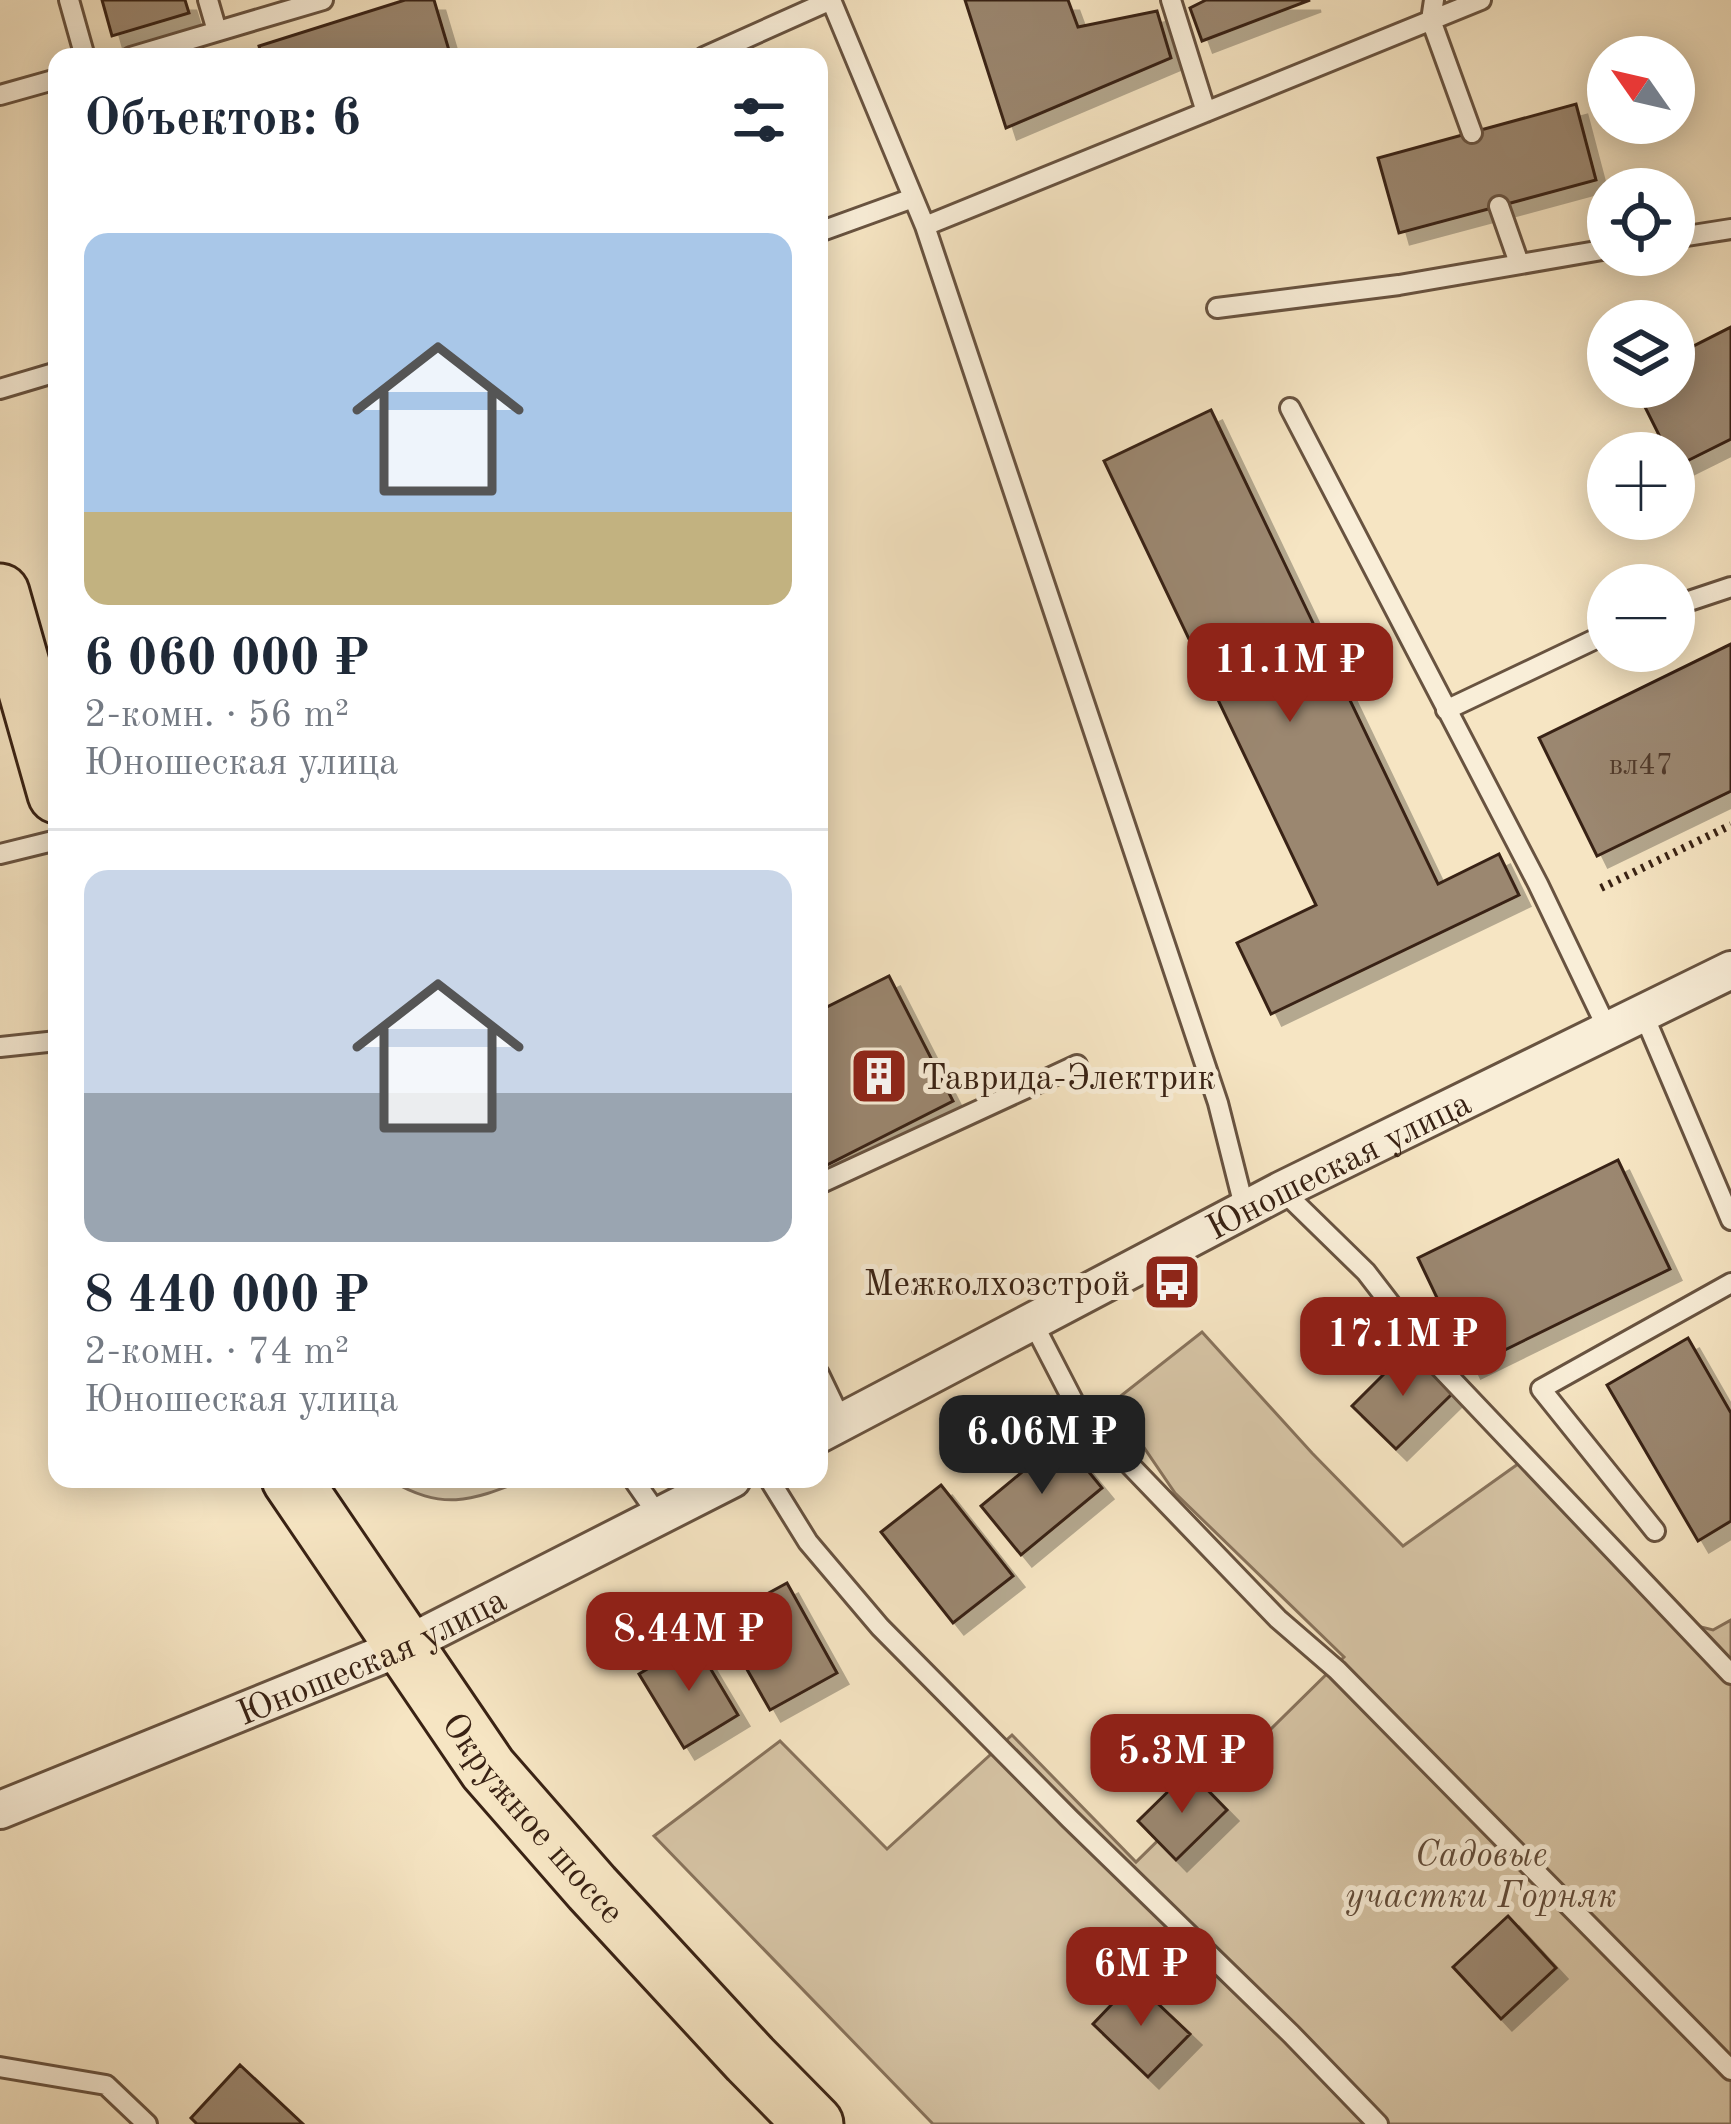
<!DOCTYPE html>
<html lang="ru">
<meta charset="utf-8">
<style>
body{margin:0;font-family:"Old Standard TT",serif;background:#f2f2f3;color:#1f2937;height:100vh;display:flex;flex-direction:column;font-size:45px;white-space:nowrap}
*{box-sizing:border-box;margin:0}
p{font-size:39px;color:#747a83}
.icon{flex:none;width:66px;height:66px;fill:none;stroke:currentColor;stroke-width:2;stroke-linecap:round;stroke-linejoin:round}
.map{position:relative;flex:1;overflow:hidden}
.side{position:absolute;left:48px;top:48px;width:780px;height:1440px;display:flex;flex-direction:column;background:#fff;border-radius:24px;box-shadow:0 6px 30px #0003}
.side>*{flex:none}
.needle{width:78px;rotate:304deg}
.buttons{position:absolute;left:1587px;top:36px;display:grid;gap:24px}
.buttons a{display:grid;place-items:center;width:108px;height:108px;border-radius:50%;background:#fff;box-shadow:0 6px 30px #0003;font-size:60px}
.price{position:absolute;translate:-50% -102px;padding:0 27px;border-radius:24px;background:#8f2418;color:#fff;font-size:39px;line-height:78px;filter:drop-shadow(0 3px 6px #0008)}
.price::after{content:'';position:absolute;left:50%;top:72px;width:36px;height:27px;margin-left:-18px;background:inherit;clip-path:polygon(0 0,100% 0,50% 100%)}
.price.current{background:#222;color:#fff}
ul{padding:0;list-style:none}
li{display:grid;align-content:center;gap:24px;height:636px;padding:0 36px}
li+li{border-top:3px solid #e0e1e3}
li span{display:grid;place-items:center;height:372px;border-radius:24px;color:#555}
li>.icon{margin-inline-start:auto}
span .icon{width:216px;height:216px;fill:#fffc;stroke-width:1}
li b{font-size:51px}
h2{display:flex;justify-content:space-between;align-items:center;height:144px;padding:0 36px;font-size:51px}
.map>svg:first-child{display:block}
.green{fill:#d6c4a5;stroke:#88735c;stroke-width:3}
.building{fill:#9b876f;stroke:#392214;stroke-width:3;filter:url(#shadow)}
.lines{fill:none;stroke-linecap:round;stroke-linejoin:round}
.service-casing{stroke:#685340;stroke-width:24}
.minor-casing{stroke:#685340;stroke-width:42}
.primary-casing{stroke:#392214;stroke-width:63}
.path{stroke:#392214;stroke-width:8;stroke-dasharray:3 6;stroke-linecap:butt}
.service{stroke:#f9eed8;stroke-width:18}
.minor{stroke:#f9eed8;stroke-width:36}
.primary{stroke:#f6e5c3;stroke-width:57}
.labels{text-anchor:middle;stroke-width:10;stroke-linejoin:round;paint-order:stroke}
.number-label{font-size:30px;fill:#523b2b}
.poi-label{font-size:36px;fill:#392214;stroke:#f9eed8;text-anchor:start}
.street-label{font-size:36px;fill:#392214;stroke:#f9eed8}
.park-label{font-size:36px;font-style:italic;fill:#604a38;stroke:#f9eed8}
</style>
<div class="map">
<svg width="1731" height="2124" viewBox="0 0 1731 2124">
<defs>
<filter id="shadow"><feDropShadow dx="11" dy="11" stdDeviation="0" flood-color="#0004"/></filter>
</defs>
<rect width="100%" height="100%" fill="#f6e5c3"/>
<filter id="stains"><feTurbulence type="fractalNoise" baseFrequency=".00167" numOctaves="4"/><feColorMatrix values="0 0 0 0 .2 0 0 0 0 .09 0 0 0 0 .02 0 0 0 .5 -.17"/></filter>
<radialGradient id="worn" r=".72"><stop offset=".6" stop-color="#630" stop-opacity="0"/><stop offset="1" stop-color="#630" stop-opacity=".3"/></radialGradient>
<path class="green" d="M1202 1332 1312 1453 1403 1546 1518 1464 1693 1625 1713 1630 1731 1620V2124H933L654 1836 780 1741 887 1849 1012 1735 1136 1862 1344 1657 1175 1493 1113 1402Z
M388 1479H527C470 1501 444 1512 388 1479Z"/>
<path class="building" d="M102 0H185L189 13 112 36Z
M405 0H434L451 57H262L259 46Z
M965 0H1068L1078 27 1157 11 1171 58 1006 128Z
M1206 0H1310L1202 41 1190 8Z
M1576 104 1596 180 1399 233 1378 158Z
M1731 327V439L1675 467 1674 453H1668L1635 387H1674V356Z
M1211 410 1438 884 1499 854 1519 895 1271 1014 1237 943 1316 905 1104 461Z
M1731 644V791L1597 856 1539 738Z
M889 976 953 1101 819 1169V1011Z
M1618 1160 1670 1269 1470 1367 1418 1258Z
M1688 1338 1731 1413V1521L1698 1541 1607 1385Z
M1409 1349 1453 1393 1396 1449 1352 1406Z
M1062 1439 1102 1488 1021 1555 981 1506Z
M941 1485 1013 1576 953 1623 881 1532Z
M787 1583 837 1673 770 1710 719 1620Z
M694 1641 738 1715 684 1748 639 1674Z
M1189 1771 1227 1810 1176 1860 1138 1821Z
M1508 1916 1556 1968 1501 2019 1453 1967Z
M1134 1981 1190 2034 1148 2077 1093 2024Z
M240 2065 303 2124H197L191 2118Z"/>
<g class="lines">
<g class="service-casing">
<path id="service" d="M69 0 85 57
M208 0 217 31
M831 0 925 226
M1171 0 1206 112
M1434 0 1431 20 1472 133
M131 57 323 0
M704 57 831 0
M0 95 57 79
M1499 206 1519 263
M819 232 913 198
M1674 238 1731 229
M1217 308 1399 285 1608 249
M0 389 57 372
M1290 408 1538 884 1608 1030
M1674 606 1731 587
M1446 710 1608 633
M0 854 57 840
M1643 1013 1731 1220
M0 1047 57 1041
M819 1184 1077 1065
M1282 1190 1366 1272 1436 1363 1731 1674
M1245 1210 1218 1103 925 226 1481 0
M1032 1321 1079 1412 1278 1619 1337 1670 1731 2070
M819 1374 842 1422
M633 1479 658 1515
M769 1479 808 1542 880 1627 1070 1819 1291 2034 1378 2124
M1655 1531 1541 1389 1731 1283
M0 2067 106 2085 147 2124"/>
</g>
<g class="minor-casing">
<g id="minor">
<path id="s1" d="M819 1434 1282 1190 1731 970"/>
<path id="s2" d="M0 1810 404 1646 732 1479"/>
</g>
</g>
<g class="primary-casing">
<g id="primary">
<path d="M0 593 57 794"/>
<path id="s3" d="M291 1479 488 1769 592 1888 750 2059 814 2124"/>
</g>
</g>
<path class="path" d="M1601 888 1731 825"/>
<use href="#service" class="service"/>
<use href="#minor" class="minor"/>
<use href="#primary" class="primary"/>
</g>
<defs>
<g id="building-square" transform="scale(3)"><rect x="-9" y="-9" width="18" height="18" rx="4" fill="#8f2418" stroke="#f9eed8"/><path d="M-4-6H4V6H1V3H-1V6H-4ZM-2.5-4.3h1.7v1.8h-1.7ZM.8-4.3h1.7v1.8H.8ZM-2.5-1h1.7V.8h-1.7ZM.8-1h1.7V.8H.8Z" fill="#fff"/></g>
<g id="bus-square" transform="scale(3)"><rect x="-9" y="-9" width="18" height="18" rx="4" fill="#8f2418" stroke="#f9eed8"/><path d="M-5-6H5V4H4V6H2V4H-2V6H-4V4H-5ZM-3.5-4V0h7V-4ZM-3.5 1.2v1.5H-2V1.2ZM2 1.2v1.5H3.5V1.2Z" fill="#fff"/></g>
</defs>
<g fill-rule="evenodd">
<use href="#building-square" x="879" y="1076"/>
<use href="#bus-square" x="1172" y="1282"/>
</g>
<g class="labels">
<g class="number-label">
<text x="1641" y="774">вл47</text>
</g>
<g class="poi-label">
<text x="921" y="1089">Таврида-Электрик</text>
<text x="1130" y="1295" text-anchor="end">Межколхозстрой</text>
</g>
<g class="street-label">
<text dy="13" stroke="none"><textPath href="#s1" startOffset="585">Юношеская улица</textPath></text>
<text dy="13" stroke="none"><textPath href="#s2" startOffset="402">Юношеская улица</textPath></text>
<text dy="13" stroke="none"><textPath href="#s3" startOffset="417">Окружное шоссе</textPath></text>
</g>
<g class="park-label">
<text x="1481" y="1866">Садовые<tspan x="1481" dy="41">участки Горняк</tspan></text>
</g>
</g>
<rect width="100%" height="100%" filter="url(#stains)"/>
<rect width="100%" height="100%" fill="url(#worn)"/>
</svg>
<div class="buttons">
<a><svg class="needle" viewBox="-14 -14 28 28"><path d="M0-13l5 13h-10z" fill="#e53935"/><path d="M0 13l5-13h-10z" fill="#747a83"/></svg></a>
<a><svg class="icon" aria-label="locate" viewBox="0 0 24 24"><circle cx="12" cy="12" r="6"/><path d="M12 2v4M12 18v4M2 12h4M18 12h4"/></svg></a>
<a><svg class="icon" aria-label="layers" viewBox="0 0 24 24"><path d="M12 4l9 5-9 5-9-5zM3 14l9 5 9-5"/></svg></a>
<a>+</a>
<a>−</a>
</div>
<b class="price" style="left:1290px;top:725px">11.1M ₽</b>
<b class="price" style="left:1403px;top:1399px">17.1M ₽</b>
<b class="price current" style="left:1042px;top:1497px">6.06M ₽</b>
<b class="price" style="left:689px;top:1694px">8.44M ₽</b>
<b class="price" style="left:1182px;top:1816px">5.3M ₽</b>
<b class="price" style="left:1141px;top:2029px">6M ₽</b>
<section class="side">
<h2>Объектов: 6<svg class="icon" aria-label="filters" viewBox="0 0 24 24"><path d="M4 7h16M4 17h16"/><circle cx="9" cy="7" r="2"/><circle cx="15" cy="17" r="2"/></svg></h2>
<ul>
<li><span style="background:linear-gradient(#a9c7e8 75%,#c2b280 0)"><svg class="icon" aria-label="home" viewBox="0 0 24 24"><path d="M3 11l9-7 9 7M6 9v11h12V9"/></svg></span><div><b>6 060 000 ₽</b><p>2-комн. · 56 m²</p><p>Юношеская улица</p></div></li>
<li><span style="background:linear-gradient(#c9d6e8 60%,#9aa5b1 0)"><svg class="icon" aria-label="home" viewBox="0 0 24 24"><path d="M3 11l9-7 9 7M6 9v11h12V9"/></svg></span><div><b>8 440 000 ₽</b><p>2-комн. · 74 m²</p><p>Юношеская улица</p></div></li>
</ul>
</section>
</div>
